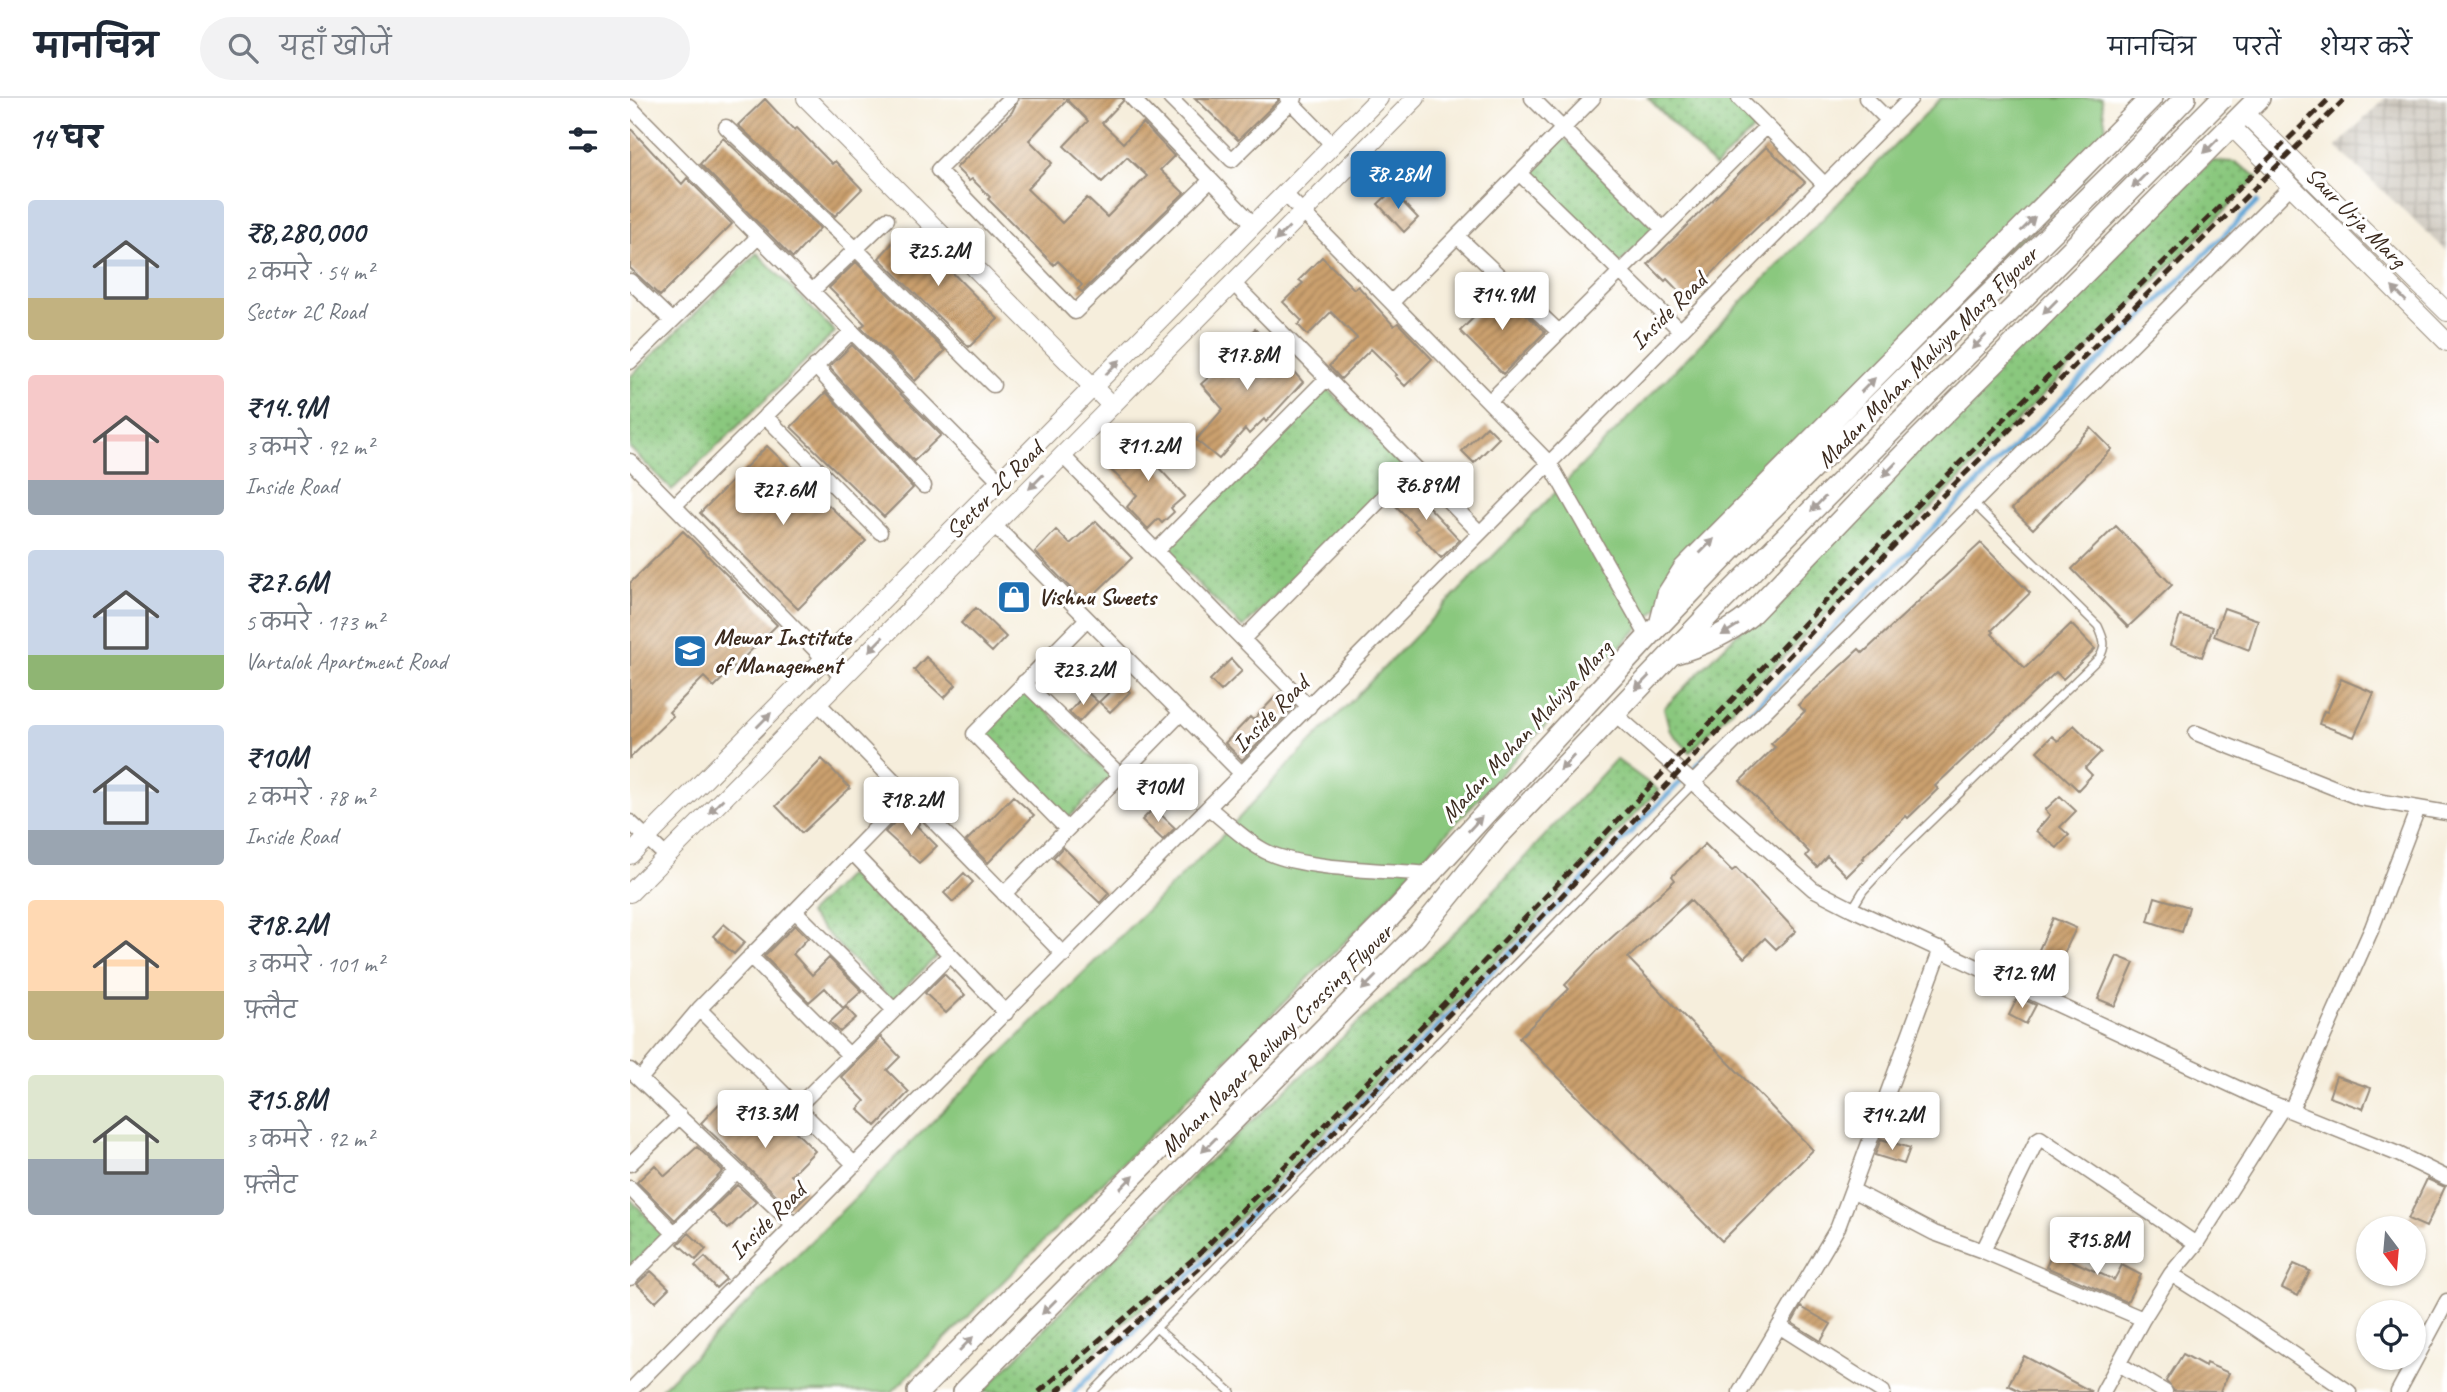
<!DOCTYPE html>
<html lang="hi">
<meta charset="utf-8">
<style>
body{margin:0;font-family:Caveat,"Playpen Sans Deva",sans-serif;background:#f2f2f3;color:#1f2937;height:100vh;display:flex;flex-direction:column;font-size:26px;white-space:nowrap}
*{box-sizing:border-box;margin:0}
p{font-size:23px;color:#747a83}
.icon{flex:none;width:38px;height:38px;fill:none;stroke:currentColor;stroke-width:2;stroke-linecap:round;stroke-linejoin:round}
.map{position:relative;flex:1;overflow:hidden}
.drawer{display:flex;flex-direction:column;background:#fff;width:630px}
.drawer>*{flex:none}
.needle{width:46px;rotate:164deg}
.tools{position:absolute;left:1726px;top:1118px;display:grid;gap:14px}
.tools a{display:grid;place-items:center;width:70px;height:70px;border-radius:50%;background:#fff;box-shadow:0 2px 5px #0004;font-size:35px}
.price{position:absolute;translate:-50% -60px;padding:0 16px;border-radius:7px;background:#fff;color:#222;font-size:23px;line-height:46px;filter:drop-shadow(0 2px 4px #0008)}
.price::after{content:'';position:absolute;left:50%;top:42px;width:21px;height:16px;margin-left:-10px;background:inherit;clip-path:polygon(0 0,100% 0,50% 100%)}
.price.current{background:#1f6fb2;color:#fff}
ul{padding:0;list-style:none}
li{display:flex;align-items:center;gap:21px;height:175px;padding:0 28px}
li span{display:grid;place-items:center;flex:none;width:196px;height:140px;border-radius:7px;color:#555}
li>.icon{margin-inline-start:auto}
span .icon{width:84px;height:84px;fill:#fffc;stroke-width:1}
li b{font-size:30px}
h2{display:flex;justify-content:space-between;align-items:center;height:84px;padding:0 28px;font-size:30px}
header{display:flex;align-items:center;gap:42px;box-sizing:border-box;height:98px;padding:0 35px;background:#fff;border-bottom:2px solid #e0e1e3}
header strong{font-size:33px}
nav{display:flex;gap:38px;margin-inline-start:auto;font-size:24px}
.search{width:490px;height:63px;background:#f2f2f3;display:flex;align-items:center;gap:18px;box-sizing:border-box;padding:0 24px;border-radius:38px;color:#747a83;font-size:26px}
main{display:flex;flex:1;min-height:0}
.map>svg:first-child{display:block}
.industrial{fill:url(#industrial-grid)}
.grass{fill:#8ac87e;stroke:#62794e;stroke-width:2}
.park{fill:url(#park-dots);stroke:#62794e;stroke-width:2}
.lines{fill:none;stroke-linecap:round;stroke-linejoin:round}
.stream{stroke:#60a5d6;stroke-width:5}
.building{fill:url(#building-hatch);fill-rule:evenodd}
.service-casing{stroke:#988c7d;stroke-width:10}
.minor-casing{stroke:#988c7d;stroke-width:17}
.tertiary-casing{stroke:#988c7d;stroke-width:20}
.secondary-casing{stroke:#988c7d;stroke-width:24}
.service{stroke:#fff;stroke-width:7}
.minor{stroke:#fff;stroke-width:14}
.tertiary{stroke:#fff;stroke-width:18}
.secondary{stroke:#fff;stroke-width:21}
.rail{stroke:#3b2a1e;stroke-width:5;stroke-dasharray:10 5;stroke-linecap:butt}
.secondary-bridge-casing{stroke:#988c7d;stroke-width:24;stroke-linecap:butt}
.secondary-bridge{stroke:#fff;stroke-width:21}
.oneway{fill:#a79f9a}
.labels{text-anchor:middle;stroke-width:6;stroke-linejoin:round;paint-order:stroke}
.street-label{font-size:24px;fill:#3b2a1e;stroke:#fff}
.poi-label{font-size:24px;font-weight:bold;fill:#3b2a1e;stroke:#fff;text-anchor:start}
</style>
<header>
<strong>मानचित्र</strong>
<div class="search"><svg class="icon" aria-label="search" viewBox="0 0 24 24"><circle cx="10" cy="10" r="6"/><path d="M15 15l6 6"/></svg>यहाँ खोजें</div>
<nav><a>मानचित्र</a><a>परतें</a><a>शेयर करें</a></nav>
</header>
<main>
<section class="drawer">
<h2>14 घर<svg class="icon" aria-label="filters" viewBox="0 0 24 24"><path d="M4 7h16M4 17h16"/><circle cx="9" cy="7" r="2"/><circle cx="15" cy="17" r="2"/></svg></h2>
<ul>
<li><span style="background:linear-gradient(#c9d6e8 70%,#c2b280 0)"><svg class="icon" aria-label="home" viewBox="0 0 24 24"><path d="M3 11l9-7 9 7M6 9v11h12V9"/></svg></span><div><b>₹8,280,000</b><p>2 कमरे · 54 m²</p><p>Sector 2C Road</p></div></li>
<li><span style="background:linear-gradient(#f6c9c9 75%,#9aa5b1 0)"><svg class="icon" aria-label="home" viewBox="0 0 24 24"><path d="M3 11l9-7 9 7M6 9v11h12V9"/></svg></span><div><b>₹14.9M</b><p>3 कमरे · 92 m²</p><p>Inside Road</p></div></li>
<li><span style="background:linear-gradient(#c9d6e8 75%,#8fb573 0)"><svg class="icon" aria-label="home" viewBox="0 0 24 24"><path d="M3 11l9-7 9 7M6 9v11h12V9"/></svg></span><div><b>₹27.6M</b><p>5 कमरे · 173 m²</p><p>Vartalok Apartment Road</p></div></li>
<li><span style="background:linear-gradient(#c9d6e8 75%,#9aa5b1 0)"><svg class="icon" aria-label="home" viewBox="0 0 24 24"><path d="M3 11l9-7 9 7M6 9v11h12V9"/></svg></span><div><b>₹10M</b><p>2 कमरे · 78 m²</p><p>Inside Road</p></div></li>
<li><span style="background:linear-gradient(#ffd9b3 65%,#c2b280 0)"><svg class="icon" aria-label="home" viewBox="0 0 24 24"><path d="M3 11l9-7 9 7M6 9v11h12V9"/></svg></span><div><b>₹18.2M</b><p>3 कमरे · 101 m²</p><p>फ़्लैट</p></div></li>
<li><span style="background:linear-gradient(#dfe7d0 60%,#9aa5b1 0)"><svg class="icon" aria-label="home" viewBox="0 0 24 24"><path d="M3 11l9-7 9 7M6 9v11h12V9"/></svg></span><div><b>₹15.8M</b><p>3 कमरे · 92 m²</p><p>फ़्लैट</p></div></li>
</ul>
</section>
<div class="map">
<svg width="1817" height="1294" viewBox="0 0 1817 1294">
<defs>
<pattern id="industrial-grid" width="8" height="8" patternUnits="userSpaceOnUse" patternTransform="scale(1.75)"><rect width="8" height="8" fill="#c9c3b8"/><path d="M0 4h8M4 0v8" fill="none" stroke="#a49f95"/></pattern>
<pattern id="park-dots" width="8" height="8" patternUnits="userSpaceOnUse" patternTransform="scale(1.75)"><rect width="8" height="8" fill="#8ac87e"/><path d="M2 2h.1M6 6h.1" fill="none" stroke="#72a367" stroke-width="1.8" stroke-linecap="round"/></pattern>
<pattern id="building-hatch" width="6" height="6" patternUnits="userSpaceOnUse" patternTransform="scale(1.75)"><rect width="6" height="6" fill="#cba06e"/><path d="M-1 1l2-2M0 6l6-6M5 7l2-2" fill="none" stroke="#a6835a"/></pattern>
</defs>
<rect width="100%" height="100%" fill="#fff"/>
<filter id="ink" filterUnits="userSpaceOnUse"><feTurbulence type="fractalNoise" baseFrequency=".0143" numOctaves="2"/><feDisplacementMap in="SourceGraphic" scale="14" xChannelSelector="R" yChannelSelector="G"/><feConvolveMatrix kernelMatrix="1 2 1 2 8 2 1 2 1" color-interpolation-filters="sRGB"/></filter>
<filter id="wash" filterUnits="userSpaceOnUse"><feTurbulence type="fractalNoise" baseFrequency=".00686" numOctaves="4" result="noise"/><feDisplacementMap in="SourceGraphic" scale="28" xChannelSelector="R" yChannelSelector="G"/><feGaussianBlur stdDeviation="1.57" result="paint"/><feColorMatrix in="noise" values="0 0 0 0 0 0 0 0 0 0 0 0 0 0 0 0 0 1.4 0 .05"/><feComposite in="paint" operator="in"/></filter>
<g filter="url(#wash)">
<rect width="100%" height="100%" fill="#f6eedc"/>
<path class="industrial" d="M1755 0H1817V153L1706 49Z"/>
<path class="grass" d="M1311 0H1471L1476 30 1457 78 956 583 741 818 262 1294H28L594 736 648 678Z"/>
<path class="park" d="M1018 0H1102L1128 27 1085 69Z
M933 39 1025 130 990 165 898 74Z
M1582 63 1605 64 1628 79 1060 654 1040 633 1034 610 1477 159Z
M127 155 205 234 42 392 0 350V279Z
M698 291 775 369 613 530 535 453Z
M395 591 481 678 436 722 350 636Z
M986 661 1028 692 904 824 550 1180 494 1224 427 1294H353L566 1075 817 843Z
M225 770 309 856 262 902 178 816Z
M0 1101 34 1136 0 1169Z"/>
<g class="lines">
<path class="stream" d="M444 1294 1627 104"/>
</g>
<g id="blocks">
<path class="building" d="M389 0H493V3L472 25 493 45 513 25 544 58 530 72 554 95 452 194 448 191 452 187 428 163 424 167 358 101 360 99 342 81 339 83 326 70 382 14ZM437 2 458 23 434 48 472 84 497 59 517 78 477 119 457 100 432 125 397 91 422 65 399 42Z
M565 0H648V3L608 42Z
M135 1 164 32 167 30 202 66 205 63 232 91 205 118 108 27Z
M0 30 52 86 57 80 102 126 30 198 0 170Z
M93 40 190 130 163 160 70 66Z
M1136 49 1175 84 1115 141 1057 202 1037 181 1035 183 1018 166Z
M762 93 788 120 774 134 748 106Z
M275 131 305 157 368 221 339 249 249 160Z
M692 159 724 191 728 188 764 228 768 225 802 261 775 288 765 278 767 277 741 251 711 281 699 268 727 240 701 214 678 237 668 227 672 223 653 204 673 185 669 182Z
M226 164 315 253 285 283 231 229 235 226 199 190Z
M871 193 915 234 873 276 830 233Z
M625 231 673 284 636 324 634 321 619 336 615 331 589 361 566 342 593 311 571 286 600 260 596 255Z
M222 247 311 337 284 363 199 269Z
M196 294 283 390 254 419 161 329Z
M857 328 869 340 844 365 832 353Z
M1461 330 1482 351 1403 431 1382 411Z
M515 338 537 359 528 369 555 398 541 410 544 414 532 425 528 421 518 431 497 409 507 397 479 370 491 358 493 360Z
M137 348 236 443 168 511 70 415Z
M779 388 830 442 811 460 785 432 788 430 762 404Z
M466 423 502 460 455 505 405 454 426 432 440 446Z
M1486 428 1542 487 1498 529 1442 471Z
M53 433 147 527 84 589 74 579 39 614 43 618 0 660V485Z
M1351 445 1400 495 1362 532 1364 534 1362 536 1395 570 1441 526 1465 551 1433 581 1426 574 1305 688 1308 691 1278 720 1276 718 1232 760 1234 761 1217 778 1197 758 1187 769 1176 758 1179 754 1110 683 1145 649 1141 646 1175 613 1168 607 1229 551 1233 555Z
M346 510 376 539 362 554 331 525Z
M1594 510 1628 522 1619 552 1584 538Z
M1550 518 1583 529 1572 559 1540 547Z
M296 559 326 587 314 600 284 572Z
M601 561 612 573 591 593 580 582Z
M1711 581 1744 595 1724 639 1689 626 1694 613 1697 614Z
M490 584 500 594 480 614 469 604Z
M457 594 468 604 449 624 439 614Z
M650 594 665 608 612 662 595 645 620 619 623 622Z
M1444 627 1471 654 1455 670 1462 677 1448 692 1407 653 1422 638 1428 643Z
M192 661 220 690 172 735 146 708Z
M383 698 404 717 358 765 336 743 359 721 360 722Z
M1430 698 1446 713 1430 729 1439 737 1427 750 1406 733 1420 717 1415 712Z
M524 710 545 730 533 742 512 722Z
M277 712 290 725 287 728 307 748 289 765 255 734Z
M1075 746 1102 773 1106 770 1166 833 1146 851 1135 840 1114 860 1060 802 998 860 1183 1052 1092 1143 889 940 939 891 935 887 968 852 1045 782 1042 778Z
M433 749 479 795 470 805 423 760Z
M334 775 343 784 323 804 314 795Z
M1525 799 1559 809 1552 834 1518 823Z
M1423 820 1446 830 1423 879 1421 878 1415 890 1396 881Z
M94 826 115 844 104 856 83 838Z
M165 827 178 840 163 856 182 877 199 860 232 893 213 910 195 890 179 904 134 858Z
M1487 858 1504 865 1485 908 1468 901Z
M314 876 335 897 316 915 295 895Z
M1388 899 1406 907 1396 926 1379 917Z
M216 909 226 920 210 934 200 924Z
M251 939 270 959 257 972 279 994 246 1028 228 1011 235 1003 211 979Z
M1706 978 1741 990 1733 1011 1699 999Z
M89 1006 115 1032 140 1008 185 1053 161 1077 179 1096 162 1112 71 1025Z
M1251 1041 1280 1050 1274 1066 1245 1057Z
M67 1049 93 1073 45 1122 7 1084 25 1067 35 1078Z
M1797 1081 1815 1089 1796 1129 1778 1121Z
M107 1087 126 1104 98 1131 80 1113Z
M59 1135 76 1151 66 1162 48 1146Z
M1423 1154 1484 1182 1492 1167 1511 1177 1497 1204 1416 1169Z
M75 1159 96 1181 86 1190 65 1168Z
M1664 1166 1680 1173 1668 1198 1652 1190Z
M21 1173 39 1190 25 1204 7 1186Z
M1171 1209 1201 1226 1191 1243 1162 1225Z
M1553 1256 1575 1268 1576 1265 1599 1275 1590 1294 1544 1293 1536 1283Z
M1394 1258 1462 1294H1392L1378 1287Z"/>
</g>
</g>
<g filter="url(#ink)">
<use href="#blocks" fill-opacity="0" stroke="#988c7d" stroke-width="2"/>
<g class="lines">
<g class="service-casing">
<path id="service" d="M1222 811 1233 793 1265 758 1469 560C1477 548 1474 541 1468 528L1343 405
M526 1230 601 1294
M463 1294 1063 686"/>
</g>
<g class="minor-casing">
<path id="minor" d="M380 0 308 72 445 214 581 82 502 0
M540 0 602 62 665 0
M657 0 703 47
M902 0 1033 131
M1109 0 1195 87
M1236 0 1259 23
M0 9 370 383
M96 29 225 150 363 287
M889 75 1051 233
M581 82 624 127
M655 96 920 366 1018 539
M827 138 929 234
M0 183 42 223
M603 185 850 435
M182 193 257 121
M762 204 963 0
M0 264 128 139
M185 268 294 388
M859 304 1137 28
M135 318 250 434
M433 358 679 609
M0 363 213 580
M44 408 222 233
M364 427 612 676
M526 453 697 280
M613 541 784 368
M394 584 490 677
M188 605 434 857
M984 615 1183 791 1222 811 1629 1000 1768 1056 1817 1080
M1566 635 1730 700 1817 715
M1063 685 1660 89
M579 710C596 724 619 746 639 755 678 772 755 772 799 776
M0 724 36 758
M437 731 344 636 457 521
M222 754 376 915
M374 796 551 615
M165 813 264 912
M120 858 219 957
M69 911 225 1067
M0 972 165 1128
M10 981 69 911 278 697
M167 1009 320 857
M1661 1012 1742 830 1788 710
M0 1066 50 1018
M0 1090 45 1136
M1222 1092 1304 1135 1353 1153 1513 1221
M1353 1153 1407 1042 1410 1040 1566 1146
M1541 1176 1621 1227 1719 1294
M0 1180 107 1073
M1149 1228 1253 1294
M1489 1266 1535 1294
M0 1293 1281 0
M1110 1294 1208 1129 1311 851
M1473 1294 1513 1221 1541 1176 1566 1146 1653 1009
M1768 1294 1817 1203"/>
</g>
<g class="tertiary-casing">
<path id="tertiary" d="M176 0 482 308
M1615 15 1817 214
M1601 28 1817 244
M0 757 749 0
M0 795 786 0"/>
</g>
<g class="secondary-casing">
<path id="secondary" d="M1031 523 1038 496 1054 471 1521 0
M1042 556C1071 548 1096 537 1119 518L1285 345 1629 0
M288 1294 759 820 1018 539 1126 426 1490 68 1555 0
M334 1294 787 837 866 740 1089 506"/>
</g>
<use href="#service" class="service"/>
<use href="#minor" class="minor"/>
<use href="#tertiary" class="tertiary"/>
<use href="#secondary" class="secondary"/>
<path class="rail" d="M409 1294 570 1155 826 893 1280 414 1700 0
M426 1294 578 1163 834 901 1288 422 1716 0"/>
<g class="secondary-bridge-casing">
<path id="secondary-bridge" d="M1089 506 1592 0"/>
</g>
<use href="#secondary-bridge" class="secondary-bridge"/>
</g>
<defs><path id="oneway-solid" d="M-6-.8H1V-3.2L6.5 0L1 3.2V.8H-6Z" transform="scale(1.75)"/></defs>
<g class="oneway">
<use href="#oneway-solid" transform="translate(1581 48) rotate(135)"/>
<use href="#oneway-solid" transform="translate(1509 83) rotate(135)"/>
<use href="#oneway-solid" transform="translate(1398 126) rotate(-45)"/>
<use href="#oneway-solid" transform="translate(652 136) rotate(135)"/>
<use href="#oneway-solid" transform="translate(1769 196) rotate(-135)"/>
<use href="#oneway-solid" transform="translate(1420 209) rotate(135)"/>
<use href="#oneway-solid" transform="translate(1349 244) rotate(135)"/>
<use href="#oneway-solid" transform="translate(483 269) rotate(-45)"/>
<use href="#oneway-solid" transform="translate(1238 287) rotate(-45)"/>
<use href="#oneway-solid" transform="translate(1260 371) rotate(134)"/>
<use href="#oneway-solid" transform="translate(406 384) rotate(135)"/>
<use href="#oneway-solid" transform="translate(1188 406) rotate(135)"/>
<use href="#oneway-solid" transform="translate(1077 448) rotate(-45)"/>
<use href="#oneway-solid" transform="translate(1100 532) rotate(148)"/>
<use href="#oneway-solid" transform="translate(246 546) rotate(135)"/>
<use href="#oneway-solid" transform="translate(1012 585) rotate(134)"/>
<use href="#oneway-solid" transform="translate(134 622) rotate(-45)"/>
<use href="#oneway-solid" transform="translate(937 665) rotate(133)"/>
<use href="#oneway-solid" transform="translate(86 708) rotate(135)"/>
<use href="#oneway-solid" transform="translate(845 726) rotate(-47)"/>
<use href="#oneway-solid" transform="translate(739 885) rotate(135)"/>
<use href="#oneway-solid" transform="translate(579 1047) rotate(135)"/>
<use href="#oneway-solid" transform="translate(497 1084) rotate(-45)"/>
<use href="#oneway-solid" transform="translate(419 1209) rotate(135)"/>
<use href="#oneway-solid" transform="translate(336 1246) rotate(-45)"/>
</g>
</g>
<defs>
<g id="shop-square" transform="scale(1.75)"><rect x="-9" y="-9" width="18" height="18" rx="4" fill="#1f6fb2" stroke="#fff"/><path d="M-5-2.5h2.3a2.7 3.5 0 0 1 5.4 0H5L5.5 6h-11ZM-1.5-2.5h3a1.5 2.3 0 0 0-3 0Z" fill="#fff"/></g>
<g id="university-square" transform="scale(1.75)"><rect x="-9" y="-9" width="18" height="18" rx="4" fill="#1f6fb2" stroke="#fff"/><path d="M0-5L7-2L0 1L-7-2ZM-4 1L0 2.5L4 1V4Q0 6-4 4Z" fill="#fff"/></g>
</defs>
<g fill-rule="evenodd">
<use href="#shop-square" x="384" y="499"/>
<use href="#university-square" x="60" y="553"/>
</g>
<g class="labels">
<g class="street-label">
<text transform="translate(1726 119) rotate(45)" y="8">Saur Urja Marg</text>
<text transform="translate(1038 213) rotate(-45)" y="8">Inside Road</text>
<text transform="translate(1297 259) rotate(-45)" y="8">Madan Mohan Malviya Marg Flyover</text>
<text transform="translate(364 392) rotate(-45)" y="8">Sector 2C Road</text>
<text transform="translate(640 616) rotate(-45)" y="8">Inside Road</text>
<text transform="translate(896 633) rotate(-47)" y="8">Madan Mohan Malviya Marg</text>
<text transform="translate(646 942) rotate(-45)" y="8">Mohan Nagar Railway Crossing Flyover</text>
<text transform="translate(137 1123) rotate(-45)" y="8">Inside Road</text>
</g>
<g class="poi-label">
<text x="408" y="507">Vishnu Sweets</text>
<text x="84" y="547">Mewar Institute<tspan x="84" dy="28">of Management</tspan></text>
</g>
</g>
</svg>
<div class="tools">
<a><svg class="needle" viewBox="-14 -14 28 28"><path d="M0-13l5 13h-10z" fill="#e53935"/><path d="M0 13l5-13h-10z" fill="#747a83"/></svg></a>
<a><svg class="icon" aria-label="locate" viewBox="0 0 24 24"><circle cx="12" cy="12" r="6"/><path d="M12 2v4M12 18v4M2 12h4M18 12h4"/></svg></a>
</div>
<b class="price current" style="left:768px;top:113px">₹8.28M</b>
<b class="price" style="left:308px;top:190px">₹25.2M</b>
<b class="price" style="left:872px;top:234px">₹14.9M</b>
<b class="price" style="left:617px;top:294px">₹17.8M</b>
<b class="price" style="left:518px;top:385px">₹11.2M</b>
<b class="price" style="left:796px;top:424px">₹6.89M</b>
<b class="price" style="left:153px;top:429px">₹27.6M</b>
<b class="price" style="left:453px;top:609px">₹23.2M</b>
<b class="price" style="left:528px;top:726px">₹10M</b>
<b class="price" style="left:281px;top:739px">₹18.2M</b>
<b class="price" style="left:1392px;top:912px">₹12.9M</b>
<b class="price" style="left:135px;top:1052px">₹13.3M</b>
<b class="price" style="left:1262px;top:1054px">₹14.2M</b>
<b class="price" style="left:1467px;top:1179px">₹15.8M</b>
</div>
</main>
